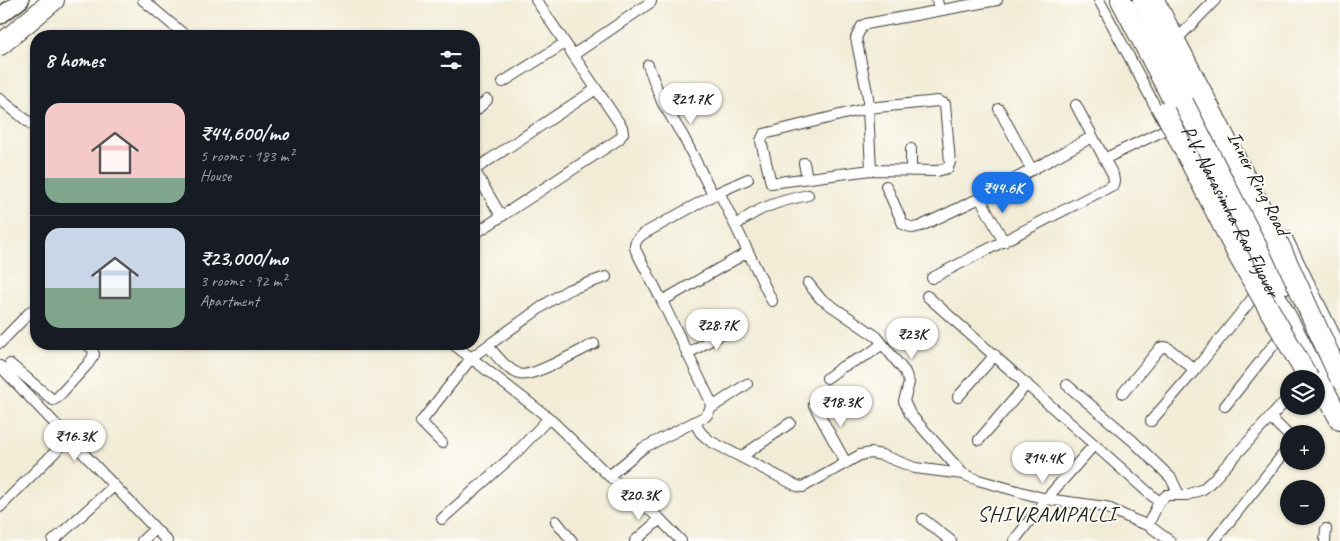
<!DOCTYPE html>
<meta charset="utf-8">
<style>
body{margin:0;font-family:Caveat,sans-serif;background:#242831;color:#f1f3f6;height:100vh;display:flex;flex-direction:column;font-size:19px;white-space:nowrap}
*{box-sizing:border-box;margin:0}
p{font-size:16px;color:#9ea1a6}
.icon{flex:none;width:28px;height:28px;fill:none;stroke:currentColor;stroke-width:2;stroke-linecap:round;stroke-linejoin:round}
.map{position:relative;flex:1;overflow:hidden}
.details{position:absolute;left:30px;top:30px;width:450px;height:320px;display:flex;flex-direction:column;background:#171b24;border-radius:20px;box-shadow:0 1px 4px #0004}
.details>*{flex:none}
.controls{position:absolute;left:1280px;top:370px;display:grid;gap:10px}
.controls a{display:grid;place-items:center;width:45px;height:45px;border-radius:50%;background:#171b24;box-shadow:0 1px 4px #0004;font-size:25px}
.price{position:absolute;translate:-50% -42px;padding:0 11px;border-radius:18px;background:#fff;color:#222;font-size:16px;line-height:32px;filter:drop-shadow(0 1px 2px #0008)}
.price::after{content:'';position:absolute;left:50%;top:30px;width:15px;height:11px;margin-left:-8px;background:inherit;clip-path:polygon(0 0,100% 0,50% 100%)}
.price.selected{background:#1a73e8;color:#fff}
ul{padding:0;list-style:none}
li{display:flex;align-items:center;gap:15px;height:125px;padding:0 15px}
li+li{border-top:1px solid #363941}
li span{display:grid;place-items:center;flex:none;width:140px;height:100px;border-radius:15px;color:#555}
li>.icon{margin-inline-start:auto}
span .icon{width:60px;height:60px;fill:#fffc;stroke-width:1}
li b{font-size:21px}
h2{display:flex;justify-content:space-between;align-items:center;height:60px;padding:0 15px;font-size:21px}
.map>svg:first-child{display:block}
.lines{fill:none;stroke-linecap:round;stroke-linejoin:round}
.street-casing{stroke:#3c3b38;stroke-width:12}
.secondary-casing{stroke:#3c3b38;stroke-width:18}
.primary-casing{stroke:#3c3b38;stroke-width:19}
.highway-casing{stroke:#3c3b38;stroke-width:22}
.street{stroke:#fff;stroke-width:10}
.secondary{stroke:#fff;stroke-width:15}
.primary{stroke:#fff;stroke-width:16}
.highway{stroke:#fff;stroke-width:20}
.highway-bridge-casing{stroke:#3c3b38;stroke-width:22;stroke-linecap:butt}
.highway-bridge{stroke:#fff;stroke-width:20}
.labels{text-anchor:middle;stroke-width:4;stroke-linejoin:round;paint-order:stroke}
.street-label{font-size:20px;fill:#1c1c1c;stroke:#fdfcf7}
.quarter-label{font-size:22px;letter-spacing:1px;fill:#1c1c1c;stroke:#fdfcf7}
</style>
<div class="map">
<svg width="1340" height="541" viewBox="0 0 1340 541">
<rect width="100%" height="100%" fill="#fdfcf7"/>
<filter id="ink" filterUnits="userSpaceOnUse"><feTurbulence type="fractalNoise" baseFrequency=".02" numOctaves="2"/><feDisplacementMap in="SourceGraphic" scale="10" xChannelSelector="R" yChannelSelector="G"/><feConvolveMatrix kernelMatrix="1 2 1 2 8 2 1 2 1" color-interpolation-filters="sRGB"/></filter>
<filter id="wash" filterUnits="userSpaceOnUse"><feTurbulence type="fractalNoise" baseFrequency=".0096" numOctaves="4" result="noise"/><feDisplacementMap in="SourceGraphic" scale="20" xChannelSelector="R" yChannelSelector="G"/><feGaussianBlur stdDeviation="1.12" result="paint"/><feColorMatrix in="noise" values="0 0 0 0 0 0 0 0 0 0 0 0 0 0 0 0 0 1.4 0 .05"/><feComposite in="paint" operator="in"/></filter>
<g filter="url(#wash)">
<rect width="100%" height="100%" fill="#f2ecd6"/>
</g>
<g filter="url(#ink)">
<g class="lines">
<g class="street-casing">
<path id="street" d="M143 0 186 36
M937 0 939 10
M1099 0 1162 119
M1181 35 1215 0
M573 55 651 2
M648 65 662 102 683 136 713 195
M503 82 565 43
M0 99 36 128
M999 109 1032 170
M474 112 487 100
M911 149V171
M1104 159 1175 125
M804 163 807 178
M871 170 937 171 948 168 950 162 945 104 938 101 868 108 871 170 771 183 761 141 764 134 868 108V97L856 38 862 26 866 24 997 0
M886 186 903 224 913 228 921 226 980 198 1092 137
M719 192 772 301
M980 198 1004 242
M501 216 476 173 477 168 596 89
M736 225C759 207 780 201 808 195
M476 233 619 139 623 133 622 127 536 0
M1286 236 1340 345
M932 278 1113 185 1114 181 1113 175 1076 105
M808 283 820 298 877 337 905 372 909 383 904 401 910 414 963 474
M927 296 1159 502
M662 301 748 252
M0 343 31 311 36 309
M453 344 549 418 609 476 660 519 681 541
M488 346C497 356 506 369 519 374 531 379 580 350 594 344
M687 354 733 327
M10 364 53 400 57 398 88 364 94 355 92 348 86 344
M0 366 167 541
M827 378 842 367 869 354 882 344
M1067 385 1133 441 1171 478 1179 495
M1123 393 1160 348 1165 347 1168 348 1195 370
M958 397 995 355
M814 405 846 463
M1225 406 1283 333
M711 408 747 384
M1270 417 1289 436
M1151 421 1195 370 1260 289
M694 422 701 433 710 441 797 486 803 487 860 455 871 453 882 455 915 468 963 474 978 480 1046 499 1106 507 1136 521 1148 525 1170 541
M979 440 1027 384
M442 443 421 422 472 357 550 301 568 290 606 277
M741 457 790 423
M609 476 643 448 706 416 711 408 710 400 662 301 636 251C633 243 637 239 643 234L719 192 748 179
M0 507 69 438
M442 519 516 453 549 418
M923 519 951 541
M556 521 572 541
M1148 525 1159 502 1167 495H1187L1203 489 1213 480 1289 397
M53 541 114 486
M142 541 155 529
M635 541 660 519
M1014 541 1046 499 1094 445
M1214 541 1289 447
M1325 541 1326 529"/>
</g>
<g class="secondary-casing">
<path id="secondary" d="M0 16 21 0"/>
</g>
<g class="primary-casing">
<path id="primary" d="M1141 0 1287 285"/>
</g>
<g class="highway-casing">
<g id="highway">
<path id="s1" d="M1121 0 1340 420"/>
<path d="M1154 0 1202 93"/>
<path d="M0 45 54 0"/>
</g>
</g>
<use href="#street" class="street"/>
<use href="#secondary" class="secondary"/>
<use href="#primary" class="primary"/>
<use href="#highway" class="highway"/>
<g class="highway-bridge-casing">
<path id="highway-bridge" d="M1202 93 1276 238 1340 378
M1165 112 1239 257 1309 379"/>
</g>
<use href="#highway-bridge" class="highway-bridge"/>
</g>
</g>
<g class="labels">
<g class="street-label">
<text transform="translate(1259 183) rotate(63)" y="7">Inner Ring Road</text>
<text dy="7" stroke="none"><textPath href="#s1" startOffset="238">P.V. Narasimha Rao Flyover</textPath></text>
</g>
<g class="quarter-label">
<text x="1047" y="521">SHIVRAMPALLI</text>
</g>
</g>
</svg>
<div class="controls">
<a><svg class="icon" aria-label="layers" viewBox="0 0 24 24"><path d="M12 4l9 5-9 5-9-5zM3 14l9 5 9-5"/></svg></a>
<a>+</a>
<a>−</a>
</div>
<b class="price" style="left:691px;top:125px">₹21.7K</b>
<b class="price selected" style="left:1003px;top:214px">₹44.6K</b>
<b class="price" style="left:717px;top:351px">₹28.7K</b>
<b class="price" style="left:912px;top:360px">₹23K</b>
<b class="price" style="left:841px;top:428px">₹18.3K</b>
<b class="price" style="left:75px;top:462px">₹16.3K</b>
<b class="price" style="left:1043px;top:484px">₹14.4K</b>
<b class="price" style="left:639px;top:521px">₹20.3K</b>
<section class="details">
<h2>8 homes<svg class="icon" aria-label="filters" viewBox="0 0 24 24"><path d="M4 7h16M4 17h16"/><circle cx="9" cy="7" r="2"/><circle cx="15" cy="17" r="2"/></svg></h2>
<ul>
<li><span style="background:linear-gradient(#f6c9c9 75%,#7fa58c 0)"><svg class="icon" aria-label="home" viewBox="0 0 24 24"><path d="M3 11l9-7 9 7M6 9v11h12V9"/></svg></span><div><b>₹44,600/mo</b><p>5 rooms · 183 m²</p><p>House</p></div></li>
<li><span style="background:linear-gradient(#c9d6e8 60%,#7fa58c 0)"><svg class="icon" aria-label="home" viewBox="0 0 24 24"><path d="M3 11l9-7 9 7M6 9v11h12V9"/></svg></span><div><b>₹23,000/mo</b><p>3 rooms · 92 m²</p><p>Apartment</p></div></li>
</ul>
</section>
</div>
